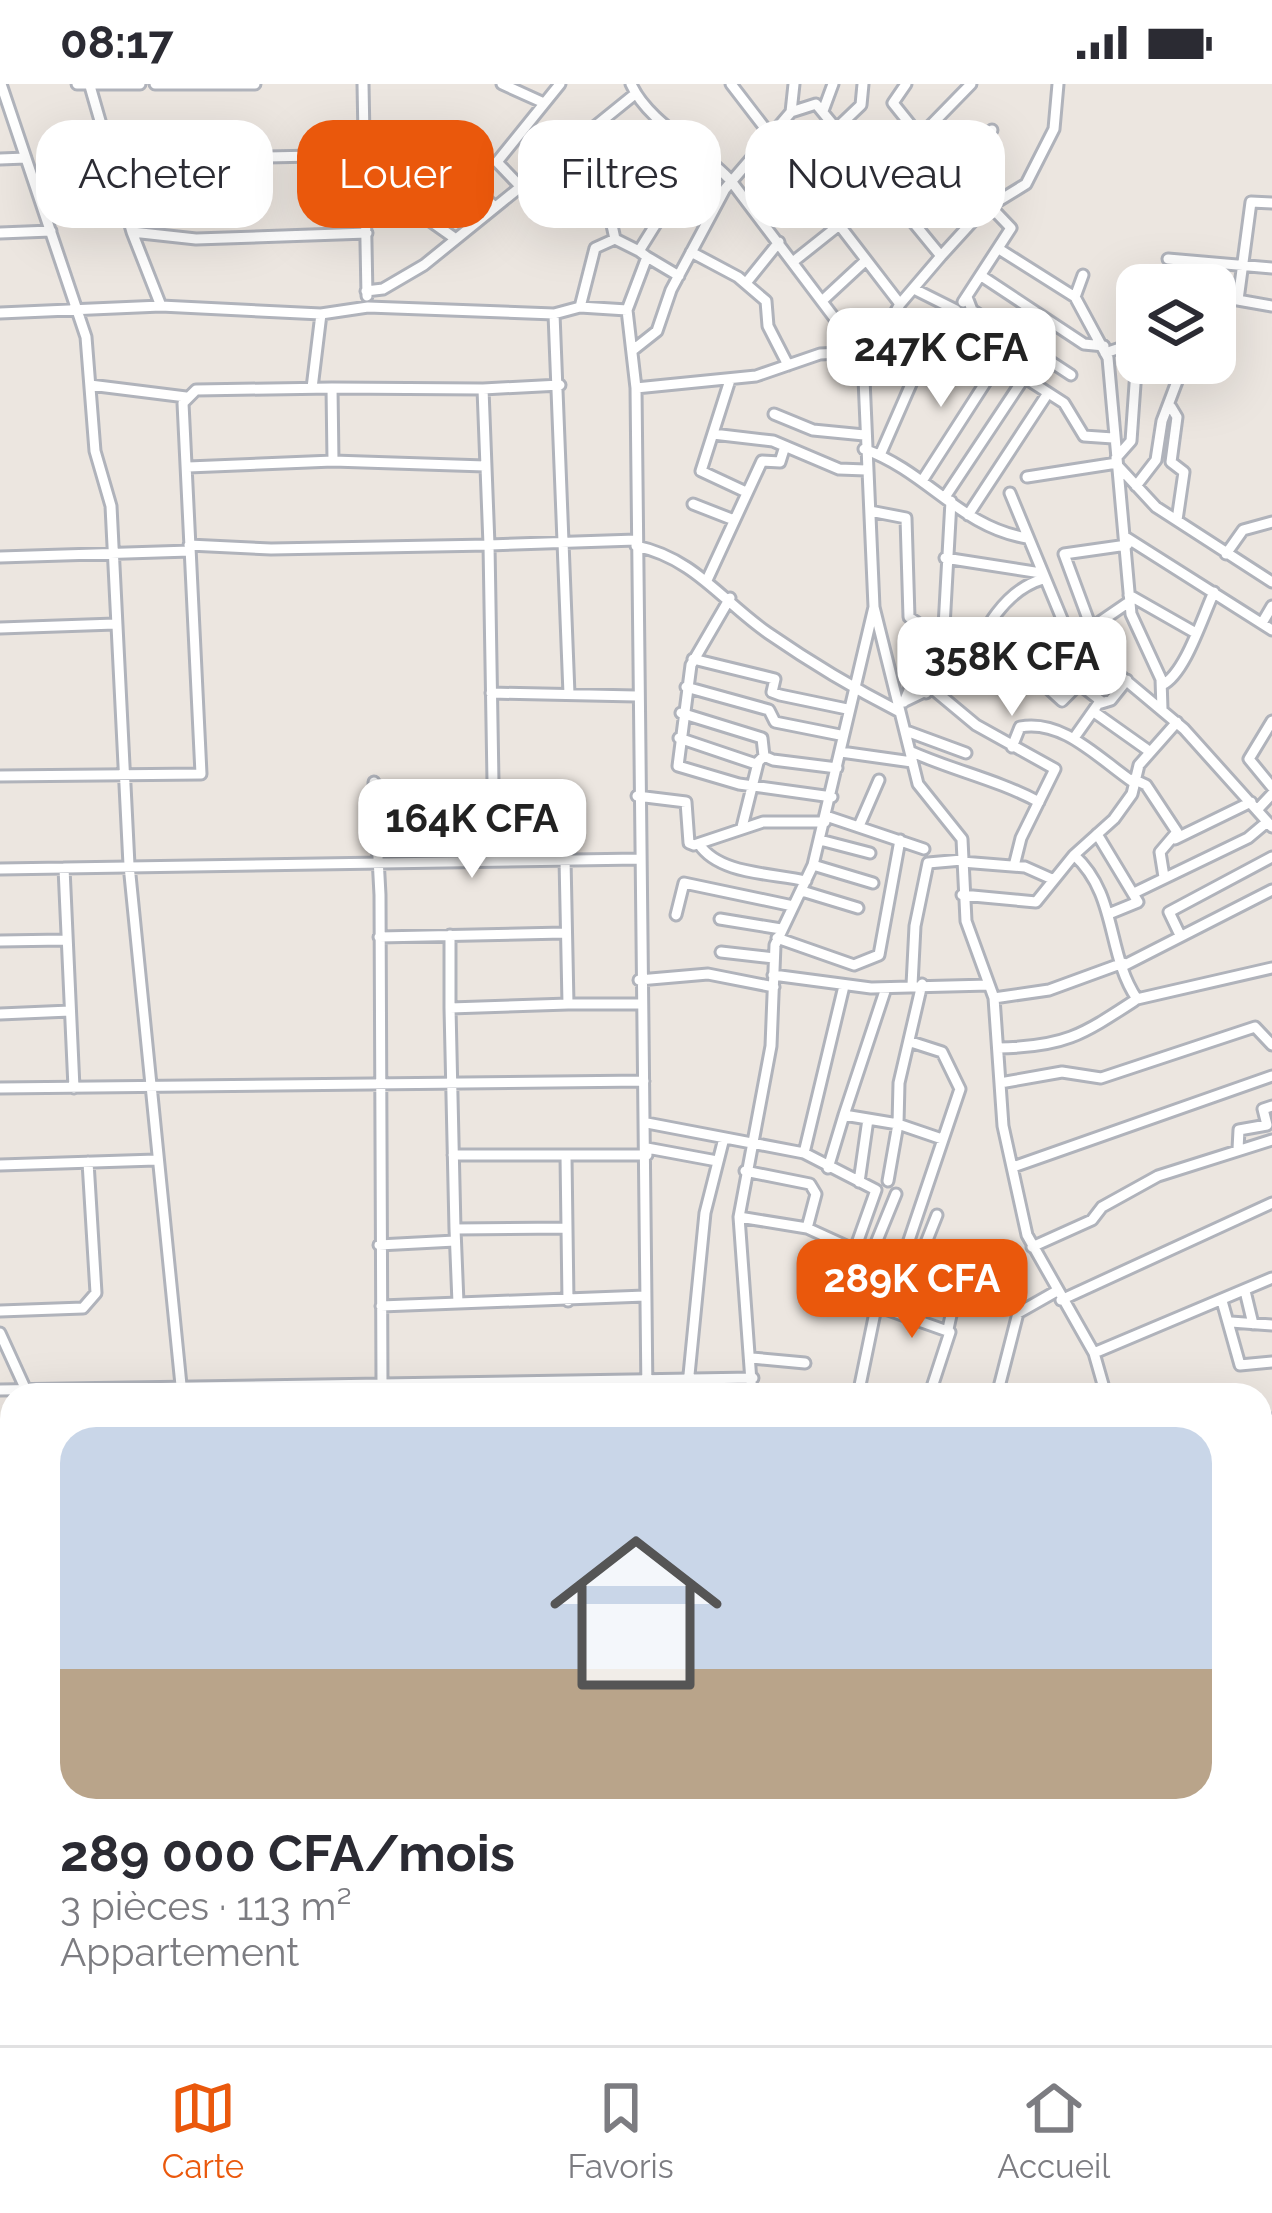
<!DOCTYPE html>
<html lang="fr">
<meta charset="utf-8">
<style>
body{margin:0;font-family:Raleway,sans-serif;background:#f2f2f3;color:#2b2b33;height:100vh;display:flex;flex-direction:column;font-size:45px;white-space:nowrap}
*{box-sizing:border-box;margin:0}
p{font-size:39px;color:#7c7c81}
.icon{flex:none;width:66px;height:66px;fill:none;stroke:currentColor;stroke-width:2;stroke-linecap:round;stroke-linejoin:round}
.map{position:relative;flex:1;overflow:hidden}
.sheet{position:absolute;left:0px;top:1299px;width:1272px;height:663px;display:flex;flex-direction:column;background:#fff;border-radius:36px 36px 0 0;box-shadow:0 12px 48px #0002}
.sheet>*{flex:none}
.banner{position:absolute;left:36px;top:36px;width:1200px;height:108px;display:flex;gap:24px}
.tools{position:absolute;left:1116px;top:180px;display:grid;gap:24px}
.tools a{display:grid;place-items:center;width:120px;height:120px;border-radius:24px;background:#fff;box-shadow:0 12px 48px #0002;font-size:60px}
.price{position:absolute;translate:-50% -102px;padding:0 27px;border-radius:24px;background:#fff;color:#222;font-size:39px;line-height:78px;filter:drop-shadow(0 3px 6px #0008)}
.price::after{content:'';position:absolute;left:50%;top:72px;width:36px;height:27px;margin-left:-18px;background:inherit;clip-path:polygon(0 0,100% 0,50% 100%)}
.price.active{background:#ea580c;color:#fff}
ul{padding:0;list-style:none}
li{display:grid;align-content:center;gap:24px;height:636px;padding:0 60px}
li+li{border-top:3px solid #e1e1e2}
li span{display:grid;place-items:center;height:372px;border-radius:36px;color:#555}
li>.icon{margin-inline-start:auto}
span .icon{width:216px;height:216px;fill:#fffc;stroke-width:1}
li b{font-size:51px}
.pill{padding:0 42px;border-radius:36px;background:#fff;box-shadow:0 12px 48px #0002;font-size:42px;line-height:108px}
.pill.active{background:#ea580c;color:#fff}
.status{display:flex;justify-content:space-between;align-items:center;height:84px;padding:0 60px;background:#fff;direction:ltr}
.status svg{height:33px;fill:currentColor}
.dock{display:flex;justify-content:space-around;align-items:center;height:168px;border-top:3px solid #e1e1e2;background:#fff;font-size:33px;color:#7c7c81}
.dock a{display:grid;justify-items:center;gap:6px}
.dock .active{color:#ea580c}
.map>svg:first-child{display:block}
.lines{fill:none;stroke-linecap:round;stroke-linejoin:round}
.minor-casing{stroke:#b0b3bb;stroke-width:15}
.minor{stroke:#fff;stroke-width:9}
</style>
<div class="status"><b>08:17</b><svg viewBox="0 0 49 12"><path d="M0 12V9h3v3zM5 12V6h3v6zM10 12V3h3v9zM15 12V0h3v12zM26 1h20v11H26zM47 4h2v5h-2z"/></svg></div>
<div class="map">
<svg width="1272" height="1961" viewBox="0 0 1272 1961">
<rect width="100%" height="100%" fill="#ece6e0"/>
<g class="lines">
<g class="minor-casing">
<path id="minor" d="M1 0 86 253 95 367 111 422 129 781 182 1311
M77 0H140
M155 0H255
M363 0 367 212
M502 0 544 19
M631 0C648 39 703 65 731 97L863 272 874 523 813 781 775 861 771 962 739 1133 752 1311
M731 0 900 220
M906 0 893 19 921 54
M90 2 132 148 161 222
M823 27 833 0
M791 28 816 20 941 172
M837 44 861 21 863 0
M443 48V93L473 103 494 122
M585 55 615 77 592 117
M0 75 26 74
M110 76 364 71
M548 84 610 132 615 155 639 167
M946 91 982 127
M413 93H443
M519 101 497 78 560 0
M365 113 402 117 453 153
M906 132 992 46
M833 133 854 120 971 0
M132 148 196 155 367 149
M0 149 51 147
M999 165 1075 213
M691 168 738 193 766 217 768 242 788 281
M647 173 679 192
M1168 175 1272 184
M794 177 838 142
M1083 191 1075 213 1108 274 1131 530 1161 595 1162 625
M983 193 1084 260 1104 262
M746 199 779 158
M914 205 956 226 957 250 1064 319 1084 352 1113 354
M366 207 383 205 424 181 635 10
M1215 212 1272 222
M967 213 972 226 1071 291
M1238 216 1251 118 1272 119
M822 217 864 178
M963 218 1011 144 990 122
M580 223 595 164 615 155
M0 229 161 222 321 230
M554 230 569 610
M633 266 657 247 671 206 725 105 791 28 794 0
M1105 269 1132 260 1137 272 1131 357 1116 374
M871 271 900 220 941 172 982 127 1026 100 1054 45 1058 0
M869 272 909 295 957 250
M730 296 701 387 746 408
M90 301 186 313
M560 301 483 305 489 461 636 456
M312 304 321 230 368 223 554 230 580 223 627 226
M636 304 756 292 820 270 860 268
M1171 323 1177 333 1171 378 1184 388 1177 436
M774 330 813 346 864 351
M713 350 773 357 839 385 866 386
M864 365C928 388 960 443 1027 454
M880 371 915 291
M333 377 332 304 483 305
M188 383 333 377 485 382
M1119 383 1156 423 1272 498
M1027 393 1117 379
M922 397 998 279
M1136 402 1156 376 1162 337 1184 279
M1010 409 1067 547 1184 645 1272 743
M945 413 1024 294
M693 420 734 436
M870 427 906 434 909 533 933 550 904 618
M968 431 1048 309
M1127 454 1272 546
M189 461 271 465 489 461 493 698
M636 462C694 474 722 517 768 549 810 578 853 604 898 627
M1226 470 1243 446 1272 438
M0 473 190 467
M945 474 1041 489
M707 496 762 377 780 378 785 362
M1129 511 1194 548
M730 514 691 581 678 682 739 700 832 713
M874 523 918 700 962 755 966 837 994 914 1003 1042 1027 1151 1094 1269 1106 1311
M1262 539 1272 522
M1091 543 1064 470 1127 461
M0 544 115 540
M1075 555 1129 518
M1041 562 1079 600
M693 575 775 595 772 608 780 611 847 625
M1016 575 1062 617 1079 600 1101 617
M962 590C981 553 1001 507 1043 495
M1162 601C1185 590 1202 534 1214 508
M686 603 769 626 775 638 840 651
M934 606 976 641 1055 685 1021 754 1014 782
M491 609 636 612
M926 609 955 551 944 543 951 417
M901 619 972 585 1021 573 1067 547
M1094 628 1149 667
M681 629 762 654 764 672 773 676 837 684
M1272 637 1249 675 1272 703
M909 648 966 669
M679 654 756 680 764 672
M1074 654 1098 620 1111 616 1127 596
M1012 663 1020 643C1063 635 1098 674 1133 698
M841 668 912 678
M912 668C955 687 998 696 1039 718
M0 692 201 690 183 319 196 306 332 304
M1133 695 1146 701 1177 748 1160 768 1164 793
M637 712 686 718 689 759 694 761 763 738H825
M1257 726 1272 710
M826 732 924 765
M859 742 879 696
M742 743 758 679
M1097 750 1138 818 1111 829
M1175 755 1251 718
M820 756 870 769
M699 760C719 791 773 789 806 797
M1074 771C1118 811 1106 869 1137 915L1272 884
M565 775 568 920H639
M962 778 1025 783 1052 795
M813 781 873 799
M64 784 74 1004
M0 785 639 775
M802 807 858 824
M1134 809 1248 754 1267 738
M962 811 1036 818 1074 771 1114 735 1132 710 1139 681 1177 638
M676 831 684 799 793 822
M720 835 781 845
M450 851V924
M1180 851 1169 828 1272 773
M379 853 564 849
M777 854 854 881 879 871 900 756
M0 857 64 856
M721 868 774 874
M1123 882 1272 806
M773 891 871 904 989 901
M639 896 708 890 774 903
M922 900 899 999 898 1040 942 1055
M912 901 915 842 928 779 962 776
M886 904 844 1031 898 1040 888 1097
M994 914 1049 906 1123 879
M0 930 70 927
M998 964C1065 963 1082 951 1137 915
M1000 999 1062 988 1101 994 1255 943 1272 961
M0 1004 644 997
M647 1039 804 1069 844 902
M647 1064 717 1077
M1238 1065 1239 1046 1267 1041 1263 1025 1272 1022
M804 1069 876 1106 855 1165
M453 1071H647
M566 1073 568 1217
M0 1081 156 1076
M1013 1083 1272 992
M828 1084 844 1031
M745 1087 810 1100 816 1110 807 1144
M859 1098 868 1035
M739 1133 807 1144 899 1186 960 1005 942 968 911 958
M455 1145 450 924 568 920
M379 1161 455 1157
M1032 1163 1092 1136 1102 1123 1158 1092 1272 1056
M899 1186 955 1213 948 1245
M912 1194 937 1131
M1245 1207 1253 1240
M1061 1216 1272 1119
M1222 1217 1240 1281 1272 1278
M458 1219 455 1145 567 1144
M874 1221 950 1248 932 1303
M381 1222 645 1212
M849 1225 896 1110
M0 1227 83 1224 96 1209 88 1078
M1231 1238 1272 1241
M0 1249 26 1306
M1094 1269 1272 1194
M752 1274 805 1279
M0 1306 382 1300 380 811 374 698
M753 1308 804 1311
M382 1311V1300L753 1294
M647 1311 636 304 627 226 647 173 639 167 702 66
M687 1311 705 1129 724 1054
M858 1311 885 1180
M997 1311 1018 1229 1055 1208
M1260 1338 1272 1335
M0 1402 12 1382
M1260 1405 1272 1403
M0 1447 12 1471
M0 1523 12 1530
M1260 1580 1272 1578
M0 1591H12
M0 1618 12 1600
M1260 1633H1272
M0 1700 12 1707
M0 1744 12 1770
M0 1801 12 1832
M1260 1825 1272 1821
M1260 1854 1272 1852
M0 1865 12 1886
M1260 1905 1272 1903
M48 1950 54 1961
M238 1950 244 1961
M274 1950 279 1961
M667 1950 680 1961
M726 1950 740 1961
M788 1950 801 1961
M883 1950 885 1961
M992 1950 1004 1957
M1021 1950 1038 1961
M1118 1950 1135 1961
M1146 1950 1162 1961
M1253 1950 1254 1961
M459 1954 531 1961
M76 1961 91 1950
M289 1961 305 1953
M347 1961 350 1950
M393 1961 397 1950
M432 1961 435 1950
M556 1961V1950
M952 1961 958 1950
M1070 1961 1075 1950"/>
</g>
<use href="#minor" class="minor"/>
</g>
</svg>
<div class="tools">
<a><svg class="icon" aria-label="layers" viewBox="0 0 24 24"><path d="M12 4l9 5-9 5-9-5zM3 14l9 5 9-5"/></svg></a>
</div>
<b class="price" style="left:941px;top:326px">247K CFA</b>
<b class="price" style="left:1012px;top:635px">358K CFA</b>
<b class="price" style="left:472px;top:797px">164K CFA</b>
<b class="price active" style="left:912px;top:1257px">289K CFA</b>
<div class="banner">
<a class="pill">Acheter</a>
<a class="pill active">Louer</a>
<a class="pill">Filtres</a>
<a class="pill">Nouveau</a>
</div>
<section class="sheet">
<ul>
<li><span style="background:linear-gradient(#c9d6e8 65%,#b9a48a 0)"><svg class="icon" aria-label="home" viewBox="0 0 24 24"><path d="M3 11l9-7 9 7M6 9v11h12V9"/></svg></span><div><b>289 000 CFA/mois</b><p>3 pièces · 113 m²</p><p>Appartement</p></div></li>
</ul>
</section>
</div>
<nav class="dock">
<a class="active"><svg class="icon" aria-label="map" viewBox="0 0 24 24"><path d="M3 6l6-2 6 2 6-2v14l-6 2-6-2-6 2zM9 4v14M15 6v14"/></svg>Carte</a>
<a><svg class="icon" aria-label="saved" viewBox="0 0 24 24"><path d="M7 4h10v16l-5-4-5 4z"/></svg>Favoris</a>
<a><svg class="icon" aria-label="home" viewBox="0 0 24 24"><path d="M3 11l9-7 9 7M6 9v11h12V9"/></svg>Accueil</a>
</nav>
